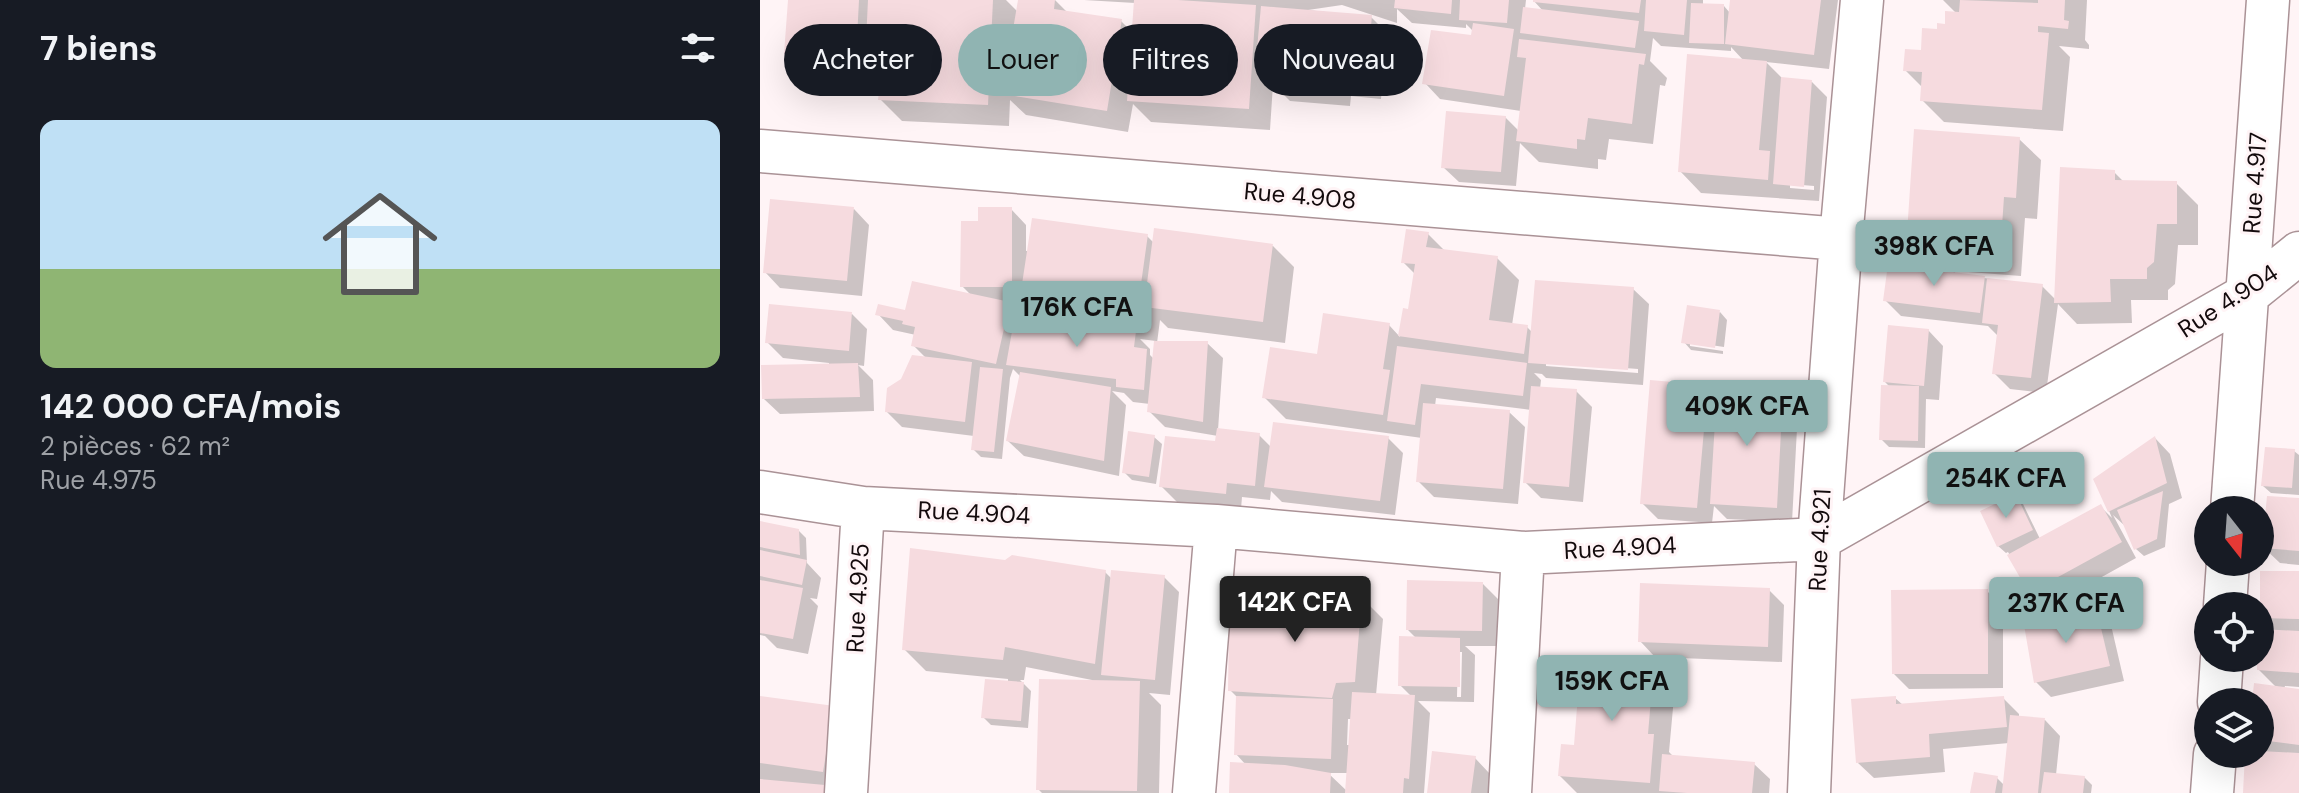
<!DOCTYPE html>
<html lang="fr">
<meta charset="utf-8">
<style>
body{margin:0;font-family:"DM Sans",sans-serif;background:#242831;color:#f1f3f6;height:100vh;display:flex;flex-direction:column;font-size:30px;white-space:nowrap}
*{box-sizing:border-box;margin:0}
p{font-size:26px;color:#9ea1a6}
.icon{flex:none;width:44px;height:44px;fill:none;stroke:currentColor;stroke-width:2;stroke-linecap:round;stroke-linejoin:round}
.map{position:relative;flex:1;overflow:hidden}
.details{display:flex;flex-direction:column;background:#171b24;width:760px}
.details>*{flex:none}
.hud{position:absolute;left:24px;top:24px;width:760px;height:72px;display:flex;gap:16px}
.needle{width:52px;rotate:163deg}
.buttons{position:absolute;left:1434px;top:496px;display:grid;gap:16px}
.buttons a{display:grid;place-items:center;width:80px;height:80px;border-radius:50%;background:#171b24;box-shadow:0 8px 32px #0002;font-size:40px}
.price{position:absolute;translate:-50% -68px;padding:0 18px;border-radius:8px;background:#90b4b2;color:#111;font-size:26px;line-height:52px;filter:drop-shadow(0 2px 4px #0008)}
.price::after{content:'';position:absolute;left:50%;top:48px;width:24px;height:18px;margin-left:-12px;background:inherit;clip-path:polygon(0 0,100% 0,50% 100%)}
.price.selected{background:#222;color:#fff}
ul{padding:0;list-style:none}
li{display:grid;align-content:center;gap:16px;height:424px;padding:0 40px}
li+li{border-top:2px solid #363941}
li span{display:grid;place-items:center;height:248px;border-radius:16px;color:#555}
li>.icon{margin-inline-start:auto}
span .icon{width:144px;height:144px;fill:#fffc;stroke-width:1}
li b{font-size:34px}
h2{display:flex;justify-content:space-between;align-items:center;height:96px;padding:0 40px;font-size:34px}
.tag{padding:0 28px;border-radius:36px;background:#171b24;box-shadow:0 8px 32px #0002;font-size:28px;line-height:72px}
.tag.selected{background:#90b4b2;color:#111}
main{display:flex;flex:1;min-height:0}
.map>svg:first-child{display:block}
.shadow{fill:#0003;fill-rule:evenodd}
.building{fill:#f6dbdf}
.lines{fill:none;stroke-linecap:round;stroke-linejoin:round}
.street-casing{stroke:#aa9296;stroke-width:45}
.street{stroke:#fff;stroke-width:42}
.labels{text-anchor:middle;stroke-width:6;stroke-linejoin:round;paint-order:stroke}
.street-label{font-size:24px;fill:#130a0c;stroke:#fff4f6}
</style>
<main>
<section class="details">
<h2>7 biens<svg class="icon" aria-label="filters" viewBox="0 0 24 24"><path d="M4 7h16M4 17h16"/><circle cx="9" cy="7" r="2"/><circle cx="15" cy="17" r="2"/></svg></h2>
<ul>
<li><span style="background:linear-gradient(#bfe0f5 60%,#8fb573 0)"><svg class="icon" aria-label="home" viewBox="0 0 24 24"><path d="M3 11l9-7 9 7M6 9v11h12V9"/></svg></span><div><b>142 000 CFA/mois</b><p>2 pièces · 62 m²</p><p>Rue 4.975</p></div></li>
</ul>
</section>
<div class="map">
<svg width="1539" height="793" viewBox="0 0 1539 793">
<rect width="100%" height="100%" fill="#fff4f6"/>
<path class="shadow" d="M30 0H246L258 12 260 0H295L308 13 361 21 374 34 375 3 324 0H766L765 9 783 11 773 0H943V6H964L970 13 972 0H1078L1069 69 1006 62 1024 80 1052 82 1067 97 1059 201 941 193 920 171 984 61 971 47V51L901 46 893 38 890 61 907 78 905 86 900 85 893 144 849 139 846 160 838 159V169L779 162 760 143 756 186 699 182 683 167 745 117 759 131 761 111 680 99 665 83 713 38 714 32 706 24V28L652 23 637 9V23L582 5 548 10 611 17 627 33 621 99 591 96 590 106 530 101 513 84 510 130 391 122 373 104 368 132 266 115 250 100 249 126 142 121 120 99 121 95 106 80 107 72 42 68 26 53ZM1030 184 1054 186V190L1030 188Z
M1183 0H1327L1325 40 1329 45V49L1299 46 1310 57 1303 131 1184 122 1162 100 1163 88 1145 70 1162 53 1178 31 1197 14Z
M1259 139 1281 160 1277 219 1265 218 1261 276 1195 271V274L1282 286 1296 300 1354 172 1365 183H1416L1438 205V245H1418L1415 284 1408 290V300H1371L1372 323 1317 324 1298 304 1286 393 1250 389 1234 373 1239 337 1228 326 1141 316 1125 300 1173 272 1148 247Z
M94 209 109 225 102 296 20 288 5 272Z
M251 209 266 225V251L387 236 394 243 513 246 534 267 525 343 408 328 400 320 397 343H447L463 358 458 430 499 435 511 447 628 438 643 453 635 515 522 502 511 491 510 500 482 497 481 509 417 502 401 486 457 444 458 436 405 427 389 411 390 404 373 402 364 393 352 391 366 405 359 476 264 456 248 441 261 377 253 369 250 378 242 459 221 457 213 449 214 436 142 427 127 412 167 359 153 345 156 335 133 330 118 314 147 312 212 296 202 286 220 223ZM246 302H262L272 314 256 311ZM380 339 396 341 395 360 390 355V349Z
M668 234 685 251 737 258 759 280 752 325 767 327 773 333 873 289 889 304 883 385 786 378 782 374 774 373 781 380 780 389 816 391 832 407 823 502 781 498 765 482 771 410 676 398 675 406 749 412 765 427 758 504 674 497 658 481 662 438 526 419 504 397 559 356 629 325 640 337 644 310 650 312 656 275 643 262ZM786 362 878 369V373L786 366Z
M960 312 967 320 964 347 930 342V346L963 351V354L931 350 924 342Z
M92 314 107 329 104 366 98 365 113 380 114 411 20 414 4 399 69 365V363L23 358 8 343Z
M1168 330 1183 346 1179 400 1166 399 1165 448 1129 447 1121 439 1131 388 1125 382Z
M948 386 958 397 1023 394 1038 410 1032 522 967 519 954 506 952 523 898 519 882 503Z
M394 437 402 444 396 484 372 480 365 473Z
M1395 438 1410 454 1422 498 1409 504 1405 547 1384 556 1376 549 1365 526 1353 515 1376 558 1286 608 1271 592 1248 552 1246 553 1238 546 1256 497 1263 504 1280 539 1340 506 1352 518 1336 480Z
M1534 451 1539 455V495L1511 493 1503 486Z
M1539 500V565L1520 563 1504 548Z
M0 523 38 530 46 538 47 563 61 578 57 599 50 598 58 606 48 654 17 648 5 636 0 635Z
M345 572 352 579 404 577 419 592 410 695 389 693 401 705 399 793H282L278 789 332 680 266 667 264 680H260L271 691 268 728 231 725 223 717 248 682V679L166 671 144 649Z
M1539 573V687L1525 686 1524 689 1539 691V793H1485L1487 754H1506L1500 748V702H1494L1517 688 1499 670 1500 658 1516 632 1502 618Z
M723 584 738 599 737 646H705L715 655 714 702 658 701 670 713 664 793H471L486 765 476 754 478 698 470 690 496 623 601 597 623 619 616 695 652 697 640 685 657 639 648 630ZM698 652H702L701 697H697ZM588 719H593L591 745H587ZM568 773H589L588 792Z
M1009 590 1024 605 1022 662 895 657 880 641Z
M1227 591 1243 607V688L1149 689 1134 674Z
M1335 610 1351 625 1364 681 1291 697 1276 682Z
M893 665 915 686 909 752 914 757 994 764 1010 779 1009 793H817L800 776 816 747Z
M0 698 81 709 70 793H0Z
M1135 698 1143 705 1243 698 1259 714V718L1285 720 1300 736 1296 775 1324 777 1332 785 1331 793H1212L1237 778 1245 786 1249 743 1183 749 1185 772 1114 778 1098 763Z
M715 758 730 774 728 793H669Z"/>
<path class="building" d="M28 0H99L96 58 24 54Z
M108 0H233L228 105 118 100 120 82 104 81Z
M258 0H295L294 9 362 19 347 111 242 94Z
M374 0H418L496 5 489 109 367 101Z
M635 0H692L691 14 634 8Z
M700 0H749L747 23 699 20Z
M773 0H881L879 13 773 2Z
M886 0H927L924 35 884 31Z
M970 0H1061L1054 55 965 44Z
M1200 0 1278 3V0H1305L1304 20 1309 21 1308 29 1278 26V32L1289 33 1282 110 1160 101 1162 72 1143 71 1145 49 1161 50 1162 28 1177 29V23L1185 24V11L1199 12Z
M931 3 964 4V44L929 43Z
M501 6 612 15 606 85 576 82 575 91 513 86 514 72 495 70Z
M763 7 879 21 875 48 760 33Z
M713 23 754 29 744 96 662 84 671 30 711 35Z
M759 39 886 54 884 65 879 64 872 124 828 118 825 140 817 139V149L756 141 766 58 757 57Z
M927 54 1007 61 999 150 1010 151 1008 180 918 172Z
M1021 77 1052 80 1044 187 1013 184Z
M686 111 746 116 741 172 681 168Z
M1154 129 1260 137 1256 198 1244 197 1240 255 1146 248Z
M1300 167 1355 170V180L1417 181V224H1397L1394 262 1387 268V279H1350L1351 302 1294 303Z
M10 199 94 207 87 281 3 273Z
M218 207H252V287H200L201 221H218Z
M272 218 388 234 376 320 259 304Z
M394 228 513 244 503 322 384 307Z
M646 229 669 232 666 247 738 256 729 320 768 325 764 354 638 336 643 308 648 309 655 264 641 263Z
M1128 264 1225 276 1220 313 1123 301Z
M1227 278 1283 284 1271 378 1232 374 1238 325 1222 323Z
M775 280 874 287 868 370 768 363Z
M152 281 250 302 236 364 151 346 155 327 142 324 143 321 115 315 118 304 145 310Z
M9 304 92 312 89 351 5 343Z
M927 305 960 310 955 348 921 343Z
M256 309 376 331 374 347 387 349 384 390 356 387V379L246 365Z
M563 313 630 323 623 369 630 370 623 415 502 398 510 347 557 354Z
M1128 325 1169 329 1164 386 1123 382Z
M394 341H448L443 422 387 412Z
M637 346 767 363 763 396 661 384 655 425 627 421Z
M152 355 212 362 205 422 125 412 127 388 141 379Z
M98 363 100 397 2 399 1 365Z
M220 367 243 369 234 452 211 450Z
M260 372 351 387 344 461 246 441Z
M890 380 948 385 937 508 880 504Z
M1121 385 1159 386 1158 441 1119 440Z
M771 386 817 389 809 487 763 483Z
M957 389 1023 392 1017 508 950 504Z
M663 403 750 410 743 489 656 482Z
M513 422 629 436 620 501 504 487Z
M457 428 500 433 495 486 467 483 466 494 399 487 405 436 455 441Z
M368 431 395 435 389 477 362 473Z
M1395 436 1407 483 1348 512 1333 479Z
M1505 447 1535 449 1532 488 1501 486Z
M1403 491 1397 539 1374 550 1357 510Z
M1256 494 1273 530 1237 547 1220 511Z
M1507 496 1539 498V551L1502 548Z
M1341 504 1362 542 1269 593 1247 555Z
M0 521 39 529 40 555 0 547Z
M150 548 245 560 252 555 346 570 335 664 245 647 243 660 142 650Z
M0 550 47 560 42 585 0 576Z
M351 570 405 575 395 680 341 675Z
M1500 571H1539V619L1500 618Z
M0 580 43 588 33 639 0 633Z
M647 580 723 582 722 631 646 630Z
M880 583 1010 588 1008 647 878 642Z
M1228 589V674H1132L1131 590Z
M494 590 602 595 595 682 576 683 572 698 468 691 469 620 494 621Z
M1336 607 1350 666 1274 683 1264 625Z
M1500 629 1539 631V673L1497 670V658H1500Z
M639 636 700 638V687L638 686Z
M821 657 894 663 888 734H894L890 783 798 776 801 744 814 745Z
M225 679 264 682 261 721 221 718Z
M279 679 380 681 377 791 276 790Z
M1494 683 1539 689V745L1500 740V702H1492Z
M592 692 655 695 649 779 644 778 643 793H585Z
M0 696 82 707 76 749 67 748 63 772 0 763Z
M476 696 573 699 571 759 474 755Z
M1136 696V704L1244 696 1247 727 1169 734 1170 757 1096 763 1091 699Z
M1250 715 1285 718 1278 793H1242Z
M672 751 716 756 711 793H667Z
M1500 751 1539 753V793H1483L1485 754H1500Z
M902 754 995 762 992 793H927L899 791Z
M470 762 525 765 571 773 570 793H469Z
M1214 772 1238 776 1235 793H1210Z
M1284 772 1325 776 1323 793H1281Z
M0 779 65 785 64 793H0Z"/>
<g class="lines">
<g class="street-casing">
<path id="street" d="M0 151 1081 239
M0 492 103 508 86 793
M103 508 456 526 763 553 1059 539 1487 295 1539 253
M1472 510 1508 0
M1465 606 1468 562
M1459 702 1462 658
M434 793 456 526
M750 793 763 553
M1049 793 1059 539 1081 239 1102 0
M1452 793 1455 754"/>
</g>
<use href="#street" class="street"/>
</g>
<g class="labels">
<g class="street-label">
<text transform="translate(1495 183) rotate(-86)" y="8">Rue 4.917</text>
<text transform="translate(540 196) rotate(5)" y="8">Rue 4.908</text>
<text transform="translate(1468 301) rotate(-33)" y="8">Rue 4.904</text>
<text transform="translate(214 513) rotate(3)" y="8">Rue 4.904</text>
<text transform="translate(1060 540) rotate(-87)" y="8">Rue 4.921</text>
<text transform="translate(860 548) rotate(-3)" y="8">Rue 4.904</text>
<text transform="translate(98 598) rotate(-87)" y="8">Rue 4.925</text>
</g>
</g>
</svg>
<div class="buttons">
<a><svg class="needle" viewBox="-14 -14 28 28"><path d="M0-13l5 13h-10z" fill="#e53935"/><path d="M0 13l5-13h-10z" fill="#9ea1a6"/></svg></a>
<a><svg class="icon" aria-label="locate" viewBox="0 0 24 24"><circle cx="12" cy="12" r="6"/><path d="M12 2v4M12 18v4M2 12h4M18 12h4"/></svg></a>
<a><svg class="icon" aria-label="layers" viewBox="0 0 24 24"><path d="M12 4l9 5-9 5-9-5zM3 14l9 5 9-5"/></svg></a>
</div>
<b class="price" style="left:1174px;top:288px">398K CFA</b>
<b class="price" style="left:317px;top:349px">176K CFA</b>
<b class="price" style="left:987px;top:448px">409K CFA</b>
<b class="price" style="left:1246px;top:520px">254K CFA</b>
<b class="price selected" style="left:535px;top:644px">142K CFA</b>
<b class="price" style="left:1306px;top:645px">237K CFA</b>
<b class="price" style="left:852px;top:723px">159K CFA</b>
<div class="hud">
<a class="tag">Acheter</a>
<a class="tag selected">Louer</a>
<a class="tag">Filtres</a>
<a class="tag">Nouveau</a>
</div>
</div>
</main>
